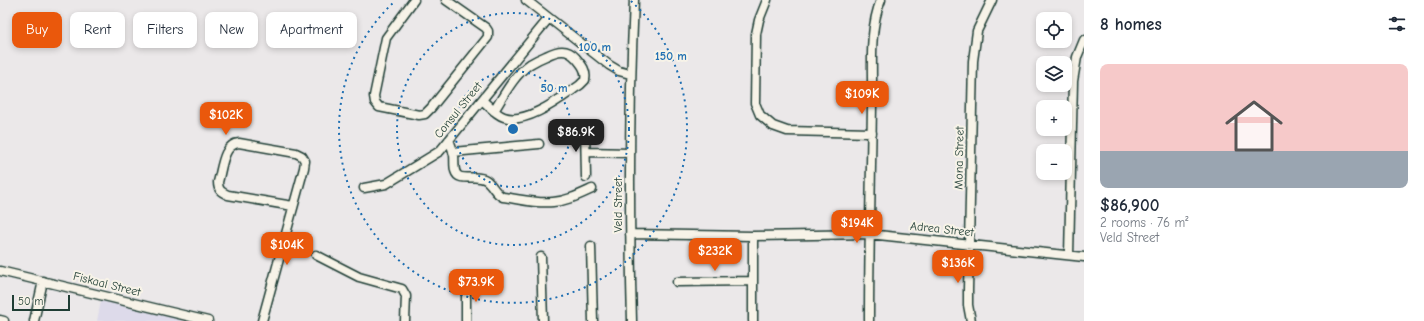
<!DOCTYPE html>
<meta charset="utf-8">
<style>
body{margin:0;font-family:"Comic Neue",sans-serif;background:#f2f2f3;color:#1f2937;height:100vh;display:flex;flex-direction:column;font-size:15px;white-space:nowrap}
*{box-sizing:border-box;margin:0}
p{font-size:13px;color:#747a83}
.icon{flex:none;width:22px;height:22px;fill:none;stroke:currentColor;stroke-width:2;stroke-linecap:round;stroke-linejoin:round}
.map{position:relative;flex:1;overflow:hidden}
.panel{display:flex;flex-direction:column;background:#fff;width:340px}
.panel>*{flex:none}
.guide{position:absolute;left:12px;top:12px;width:380px;height:36px;display:flex;gap:8px}
.tools{position:absolute;left:1036px;top:12px;display:grid;gap:8px}
.tools a{display:grid;place-items:center;width:36px;height:36px;border-radius:8px;background:#fff;box-shadow:0 2px 6px #0003;font-size:20px}
.scale{position:absolute;left:12px;bottom:10px;width:58px;box-sizing:border-box;padding-left:4px;border:2px solid #1f3d34;border-top:0;font-size:11px;line-height:14px;white-space:nowrap;color:#1f3d34;-webkit-text-stroke:3px #f7f3e8;paint-order:stroke}
.price{position:absolute;translate:-50% -34px;padding:0 9px;border-radius:8px;background:#ea580c;color:#fff;font-size:13px;line-height:26px;filter:drop-shadow(0 1px 2px #0008)}
.price::after{content:'';position:absolute;left:50%;top:24px;width:12px;height:9px;margin-left:-6px;background:inherit;clip-path:polygon(0 0,100% 0,50% 100%)}
.price.selected{background:#222;color:#fff}
ul{padding:0;list-style:none}
li{display:grid;align-content:center;gap:8px;height:212px;padding:0 16px}
li+li{border-top:1px solid #e0e1e3}
li span{display:grid;place-items:center;height:124px;border-radius:8px;color:#555}
li>.icon{margin-inline-start:auto}
span .icon{width:72px;height:72px;fill:#fffc;stroke-width:1}
li b{font-size:17px}
h2{display:flex;justify-content:space-between;align-items:center;height:48px;padding:0 16px;font-size:17px}
.tag{padding:0 14px;border-radius:8px;background:#fff;box-shadow:0 2px 6px #0003;font-size:14px;line-height:36px}
.tag.selected{background:#ea580c;color:#fff}
main{display:flex;flex:1;min-height:0}
.map>svg:first-child{display:block}
.built{fill:#dddaea}
.lines{fill:none;stroke-linecap:round;stroke-linejoin:round}
.minor-casing{stroke:#1f3d34;stroke-width:11}
.minor{stroke:#f7f3e8;stroke-width:8}
.ring{fill:none;stroke:#1f6fb2;stroke-width:2;stroke-dasharray:2 4}
.labels{text-anchor:middle;stroke-width:4;stroke-linejoin:round;paint-order:stroke}
.street-label{font-size:12px;fill:#1f3d34;stroke:#f7f3e8}
.centre{fill:#1f6fb2;stroke:#f7f3e8;stroke-width:2}
.ring-label{font-size:12px;text-anchor:middle;font-weight:bold;fill:#1f6fb2;stroke:#f7f3e8;stroke-width:4;stroke-linejoin:round;paint-order:stroke}
</style>
<main>
<div class="map">
<svg width="1084" height="321" viewBox="0 0 1084 321">
<rect width="100%" height="100%" fill="#ebe8e9"/>
<filter id="ink" filterUnits="userSpaceOnUse"><feTurbulence type="fractalNoise" baseFrequency=".025" numOctaves="2"/><feDisplacementMap in="SourceGraphic" scale="8" xChannelSelector="R" yChannelSelector="G"/><feConvolveMatrix kernelMatrix="1 2 1 2 8 2 1 2 1" color-interpolation-filters="sRGB"/></filter>
<g filter="url(#ink)">
<path class="built" d="M101 301 184 321H97Z"/>
<g class="lines">
<g class="minor-casing">
<path id="minor" d="M414 0 386 38 374 96 375 102 379 107 419 115 425 114 431 108 488 37V31L486 28 446 0
M526 0 609 65 619 71 630 74
M767 0 759 20 756 34 755 103 760 115 773 126 787 131 872 133
M482 100C489 106 495 114 504 117 527 125 562 97 580 85L585 80C587 71 582 65 576 58 567 48 558 50 546 56 541 58 535 61 530 64 514 75 504 95 494 111
M585 129 586 177
M449 140C451 145 453 150 454 155 455 162 452 175 461 177 469 179 479 175 486 180 493 185 495 194 503 197 519 199 537 204 553 202 567 201 579 195 592 189
M453 152 539 144
M586 152 630 153
M364 188 386 184 440 151 549 18
M630 234 753 236 869 234 1084 257
M753 236V321
M591 246 593 321
M316 255 359 277 402 289 406 296 405 321
M1069 255 1073 81 1077 57 1084 40
M541 257 543 321
M0 271 208 321
M677 282 753 281
M466 285V321
M0 320 4 321
M34 321 43 281
M262 321 304 168 305 161 302 156 296 153 239 143C223 144 222 169 218 182 218 190 221 192 228 195L293 206
M632 321C629 214 629 107 634 0
M869 321C869 249 871 177 872 105 873 72 868 31 881 0
M971 321 968 305V290L973 61 977 31 992 0"/>
</g>
<use href="#minor" class="minor"/>
</g>
</g>
<g class="ring">
<circle cx="513" cy="129" r="58"/>
<circle cx="513" cy="129" r="116"/>
<path d="M631 1A174 174 0 1 1 395 1"/>
</g>
<g class="labels">
<g class="street-label">
<text transform="translate(458 110) rotate(-51)" y="4">Consul Street</text>
<text transform="translate(959 158) rotate(-89)" y="4">Mona Street</text>
<text transform="translate(618 205) rotate(-90)" y="4">Veld Street</text>
<text transform="translate(942 229) rotate(6)" y="4">Adrea Street</text>
<text transform="translate(107 284) rotate(14)" y="4">Fiskaal Street</text>
</g>
</g>
<circle cx="513" cy="129" r="6" class="centre"/>
<g class="ring-label">
<text x="595" y="51">100 m</text>
<text x="671" y="60">150 m</text>
<text x="554" y="92">50 m</text>
</g>
</svg>
<div class="tools">
<a><svg class="icon" aria-label="locate" viewBox="0 0 24 24"><circle cx="12" cy="12" r="6"/><path d="M12 2v4M12 18v4M2 12h4M18 12h4"/></svg></a>
<a><svg class="icon" aria-label="layers" viewBox="0 0 24 24"><path d="M12 4l9 5-9 5-9-5zM3 14l9 5 9-5"/></svg></a>
<a>+</a>
<a>−</a>
</div>
<div class="scale">50 m</div>
<b class="price" style="left:862px;top:115px">$109K</b>
<b class="price" style="left:226px;top:136px">$102K</b>
<b class="price selected" style="left:576px;top:153px">$86.9K</b>
<b class="price" style="left:857px;top:244px">$194K</b>
<b class="price" style="left:287px;top:266px">$104K</b>
<b class="price" style="left:715px;top:272px">$232K</b>
<b class="price" style="left:958px;top:284px">$136K</b>
<b class="price" style="left:476px;top:303px">$73.9K</b>
<div class="guide">
<a class="tag selected">Buy</a>
<a class="tag">Rent</a>
<a class="tag">Filters</a>
<a class="tag">New</a>
<a class="tag">Apartment</a>
</div>
</div>
<section class="panel">
<h2>8 homes<svg class="icon" aria-label="filters" viewBox="0 0 24 24"><path d="M4 7h16M4 17h16"/><circle cx="9" cy="7" r="2"/><circle cx="15" cy="17" r="2"/></svg></h2>
<ul>
<li><span style="background:linear-gradient(#f6c9c9 70%,#9aa5b1 0)"><svg class="icon" aria-label="home" viewBox="0 0 24 24"><path d="M3 11l9-7 9 7M6 9v11h12V9"/></svg></span><div><b>$86,900</b><p>2 rooms · 76 m²</p><p>Veld Street</p></div></li>
</ul>
</section>
</main>
